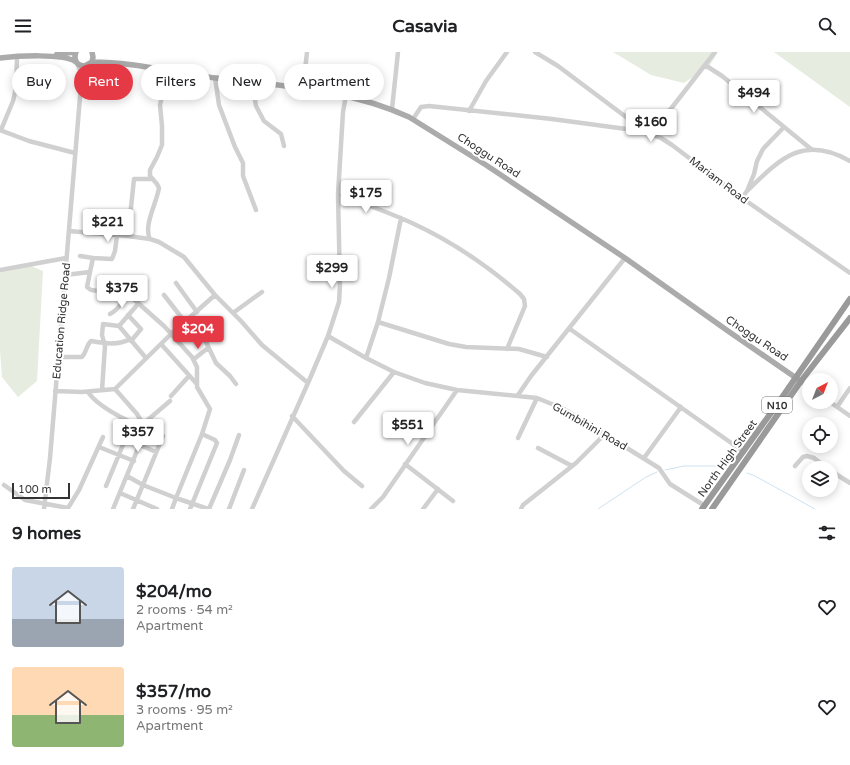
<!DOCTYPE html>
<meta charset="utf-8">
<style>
body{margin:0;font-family:"Varela Round",sans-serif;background:#f6f6f6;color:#202124;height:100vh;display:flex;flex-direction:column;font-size:15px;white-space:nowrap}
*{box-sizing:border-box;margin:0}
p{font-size:13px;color:#757577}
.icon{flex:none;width:22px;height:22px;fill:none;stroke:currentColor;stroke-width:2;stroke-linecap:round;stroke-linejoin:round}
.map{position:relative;height:457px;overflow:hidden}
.details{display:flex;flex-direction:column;background:#fff;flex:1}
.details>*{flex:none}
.banner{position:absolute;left:12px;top:12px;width:400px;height:36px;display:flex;gap:8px}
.needle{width:26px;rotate:42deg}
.tools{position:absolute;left:802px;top:321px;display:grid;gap:8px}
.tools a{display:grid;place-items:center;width:36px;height:36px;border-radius:50%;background:#fff;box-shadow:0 2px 10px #0003;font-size:20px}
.scale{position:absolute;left:12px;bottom:10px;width:58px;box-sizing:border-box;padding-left:4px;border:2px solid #333;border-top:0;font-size:11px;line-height:14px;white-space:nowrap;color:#333;-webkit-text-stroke:3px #fff;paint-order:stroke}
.price{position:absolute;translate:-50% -34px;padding:0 9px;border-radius:4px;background:#fff;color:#222;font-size:13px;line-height:26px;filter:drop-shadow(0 1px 2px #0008)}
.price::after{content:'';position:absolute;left:50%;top:24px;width:12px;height:9px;margin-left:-6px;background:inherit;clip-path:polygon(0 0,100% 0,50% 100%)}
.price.on{background:#e63946;color:#fff}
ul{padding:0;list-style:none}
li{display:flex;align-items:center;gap:12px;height:100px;padding:0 12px}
li span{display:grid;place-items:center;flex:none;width:112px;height:80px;border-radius:4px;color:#555}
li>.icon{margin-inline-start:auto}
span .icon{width:48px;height:48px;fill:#fffc;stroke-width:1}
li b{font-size:17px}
h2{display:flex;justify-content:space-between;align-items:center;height:48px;padding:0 12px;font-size:17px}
.chip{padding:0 14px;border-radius:18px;background:#fff;box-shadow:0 2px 10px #0003;font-size:14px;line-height:36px}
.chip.on{background:#e63946;color:#fff}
header{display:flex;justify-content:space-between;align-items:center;height:52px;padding:0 12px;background:#fff;font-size:18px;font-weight:700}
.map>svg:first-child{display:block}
.green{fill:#e6ecdf}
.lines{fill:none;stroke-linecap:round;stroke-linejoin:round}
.stream{stroke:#cfe2ee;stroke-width:1}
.minor{stroke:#d0d0d0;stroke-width:4.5}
.major{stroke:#ababab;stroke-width:5.5}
.highway{stroke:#9a9a9a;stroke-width:6}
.labels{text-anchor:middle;stroke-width:4;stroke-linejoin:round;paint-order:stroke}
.shield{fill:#fff;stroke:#707070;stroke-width:1}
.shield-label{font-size:10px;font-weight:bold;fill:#333}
.street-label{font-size:11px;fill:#333;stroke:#fff}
</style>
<header><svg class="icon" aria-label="menu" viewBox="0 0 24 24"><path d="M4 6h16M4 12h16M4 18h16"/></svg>Casavia<svg class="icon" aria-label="search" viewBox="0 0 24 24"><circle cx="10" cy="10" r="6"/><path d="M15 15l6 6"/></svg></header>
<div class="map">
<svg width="850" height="457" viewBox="0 0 850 457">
<rect width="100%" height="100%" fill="#fff"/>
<path class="green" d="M613 0H718L710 13 684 31 651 23Z
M774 0H850V55Z
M29 213 43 219 37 329 18 345 2 325 0 298V219Z"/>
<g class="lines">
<path class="stream" d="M665 418 684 414H725
M747 421 755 424 815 457
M598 457 646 425 657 420"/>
<path class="minor" d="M535 0 558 14 642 77
M705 13 722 24 811 97
M168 18 160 53 162 74V93L157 105 150 118V124L157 132 159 136C157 150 143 174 150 187L159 190 184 205 215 243 241 269 262 293 308 331 252 457
M215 26 219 53 235 95 243 111V124L256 158
M83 28 88 13
M256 30 254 42 256 54 264 69 281 82 284 94
M303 37 307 0
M392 57 398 0
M469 59 486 29 507 0
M413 67 421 55 429 54 552 67 641 79 661 86 672 93 742 146 850 221
M0 78 29 89 75 101
M1 78 13 49 16 36 17 5
M641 79 651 65 670 58 715 0
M747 139C780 107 803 82 850 109
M338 142C362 151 388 160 412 171 451 189 488 214 520 242L524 247 525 254 507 297
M742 146 747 139 754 122 757 109 763 97 784 75
M69 179 128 184 150 187
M128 184 134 127H153
M93 206 112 207 115 199 117 183
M0 218 66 206
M90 220 87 235 91 238 107 240
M65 223 90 220 93 206 80 204
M176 231 197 260
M164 243 185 270 194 277 206 290 216 311 230 324 236 332
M233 261 262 240
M110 262C119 258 122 249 129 242
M128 263 141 277 131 289
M378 270 449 292 466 295 519 297 547 305
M119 274 138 252
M570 277 744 400
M328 284 366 306 394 320 425 331 457 338 537 346 564 357 659 416 670 432 705 454
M161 292 196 331
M58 305H82C87 300 86 293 91 289 103 291 118 294 130 287
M366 306 378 270 389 226 401 166
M194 307 208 296
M801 329 809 335
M308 331 328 284 339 250 340 233 338 142 343 60 346 43
M102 338 105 294 102 283 103 272 119 274 146 306
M55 339 82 340 115 337 171 282 215 243
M88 340C101 359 141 375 163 384L133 457
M518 343 531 324 625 206
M171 344 189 324
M830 350 850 364
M837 355 850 336
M292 364 344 419 362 434
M354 370 394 320
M143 372 170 349
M518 386 537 346
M126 387 156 400
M99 395 134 409
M538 396 572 414
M644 406 681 355
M405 412 453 449
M795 414 803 405 807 404 814 406 827 416
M831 419 850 431
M127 424 143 433 176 446 202 382 210 357 197 335V315L192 305 164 274 129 243 136 229
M4 433 25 448 68 456 79 438 103 385
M106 434 132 371
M120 441 157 457
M44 457 50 406 81 33 80 18 77 11
M113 457 146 377 137 362 115 337
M172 457 176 446 208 457
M190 457 217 391 215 388 202 382
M209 457 230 408 239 383
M229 457 244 418
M371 457 383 445 457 338
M423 457 438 437
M521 457 523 453 576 411 605 382"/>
<path class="major" d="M76 0C73 8 77 14 85 14L92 10 93 5 92 0
M57 2 76 0
M0 6C16 4 64 1 76 10
M92 10C134 10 174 21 216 26 281 34 349 37 409 65L486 113 625 206 728 279 799 328"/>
<path class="highway" d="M702 457 783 344 850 247
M712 457 801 329 850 266"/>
</g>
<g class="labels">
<rect class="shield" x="762" y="345" width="30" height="16" rx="3"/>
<g class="shield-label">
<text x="777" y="357">N10</text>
</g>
<g class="street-label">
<text transform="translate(489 103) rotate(33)" y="4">Choggu Road</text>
<text transform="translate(719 128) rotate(37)" y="4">Mariam Road</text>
<text transform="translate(61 269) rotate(-85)" y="4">Education Ridge Road</text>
<text transform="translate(757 286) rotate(34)" y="4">Choggu Road</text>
<text transform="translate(590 374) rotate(30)" y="4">Gumbihini Road</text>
<text transform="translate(727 406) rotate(-54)" y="4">North High Street</text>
</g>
</g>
</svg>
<div class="tools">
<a><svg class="needle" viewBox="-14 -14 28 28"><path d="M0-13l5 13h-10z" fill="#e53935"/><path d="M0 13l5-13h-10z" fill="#757577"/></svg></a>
<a><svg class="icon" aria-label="locate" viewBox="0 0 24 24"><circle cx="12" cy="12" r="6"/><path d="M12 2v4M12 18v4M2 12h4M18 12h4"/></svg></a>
<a><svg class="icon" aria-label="layers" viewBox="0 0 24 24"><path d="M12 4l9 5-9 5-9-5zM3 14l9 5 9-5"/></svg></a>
</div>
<div class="scale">100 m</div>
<b class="price" style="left:754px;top:62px">$494</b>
<b class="price" style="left:651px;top:91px">$160</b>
<b class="price" style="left:366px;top:162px">$175</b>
<b class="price" style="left:108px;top:191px">$221</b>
<b class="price" style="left:332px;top:237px">$299</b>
<b class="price" style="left:122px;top:257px">$375</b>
<b class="price on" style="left:198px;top:298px">$204</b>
<b class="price" style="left:408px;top:394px">$551</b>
<b class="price" style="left:138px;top:401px">$357</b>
<div class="banner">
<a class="chip">Buy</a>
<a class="chip on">Rent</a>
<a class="chip">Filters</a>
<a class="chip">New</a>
<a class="chip">Apartment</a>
</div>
</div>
<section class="details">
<h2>9 homes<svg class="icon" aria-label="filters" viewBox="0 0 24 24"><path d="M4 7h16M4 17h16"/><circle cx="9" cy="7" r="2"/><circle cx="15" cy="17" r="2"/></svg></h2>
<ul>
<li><span style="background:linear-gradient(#c9d6e8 65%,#9aa5b1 0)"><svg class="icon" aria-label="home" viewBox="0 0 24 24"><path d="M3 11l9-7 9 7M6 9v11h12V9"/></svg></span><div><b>$204/mo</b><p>2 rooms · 54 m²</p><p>Apartment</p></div><svg class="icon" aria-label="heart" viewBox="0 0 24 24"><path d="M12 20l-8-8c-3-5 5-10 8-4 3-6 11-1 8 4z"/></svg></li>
<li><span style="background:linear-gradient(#ffd9b3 60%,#8fb573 0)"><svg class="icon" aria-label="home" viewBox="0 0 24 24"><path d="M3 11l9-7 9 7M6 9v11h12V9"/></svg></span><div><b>$357/mo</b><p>3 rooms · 95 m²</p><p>Apartment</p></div><svg class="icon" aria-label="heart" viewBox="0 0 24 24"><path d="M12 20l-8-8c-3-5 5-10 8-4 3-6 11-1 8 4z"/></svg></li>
</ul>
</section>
